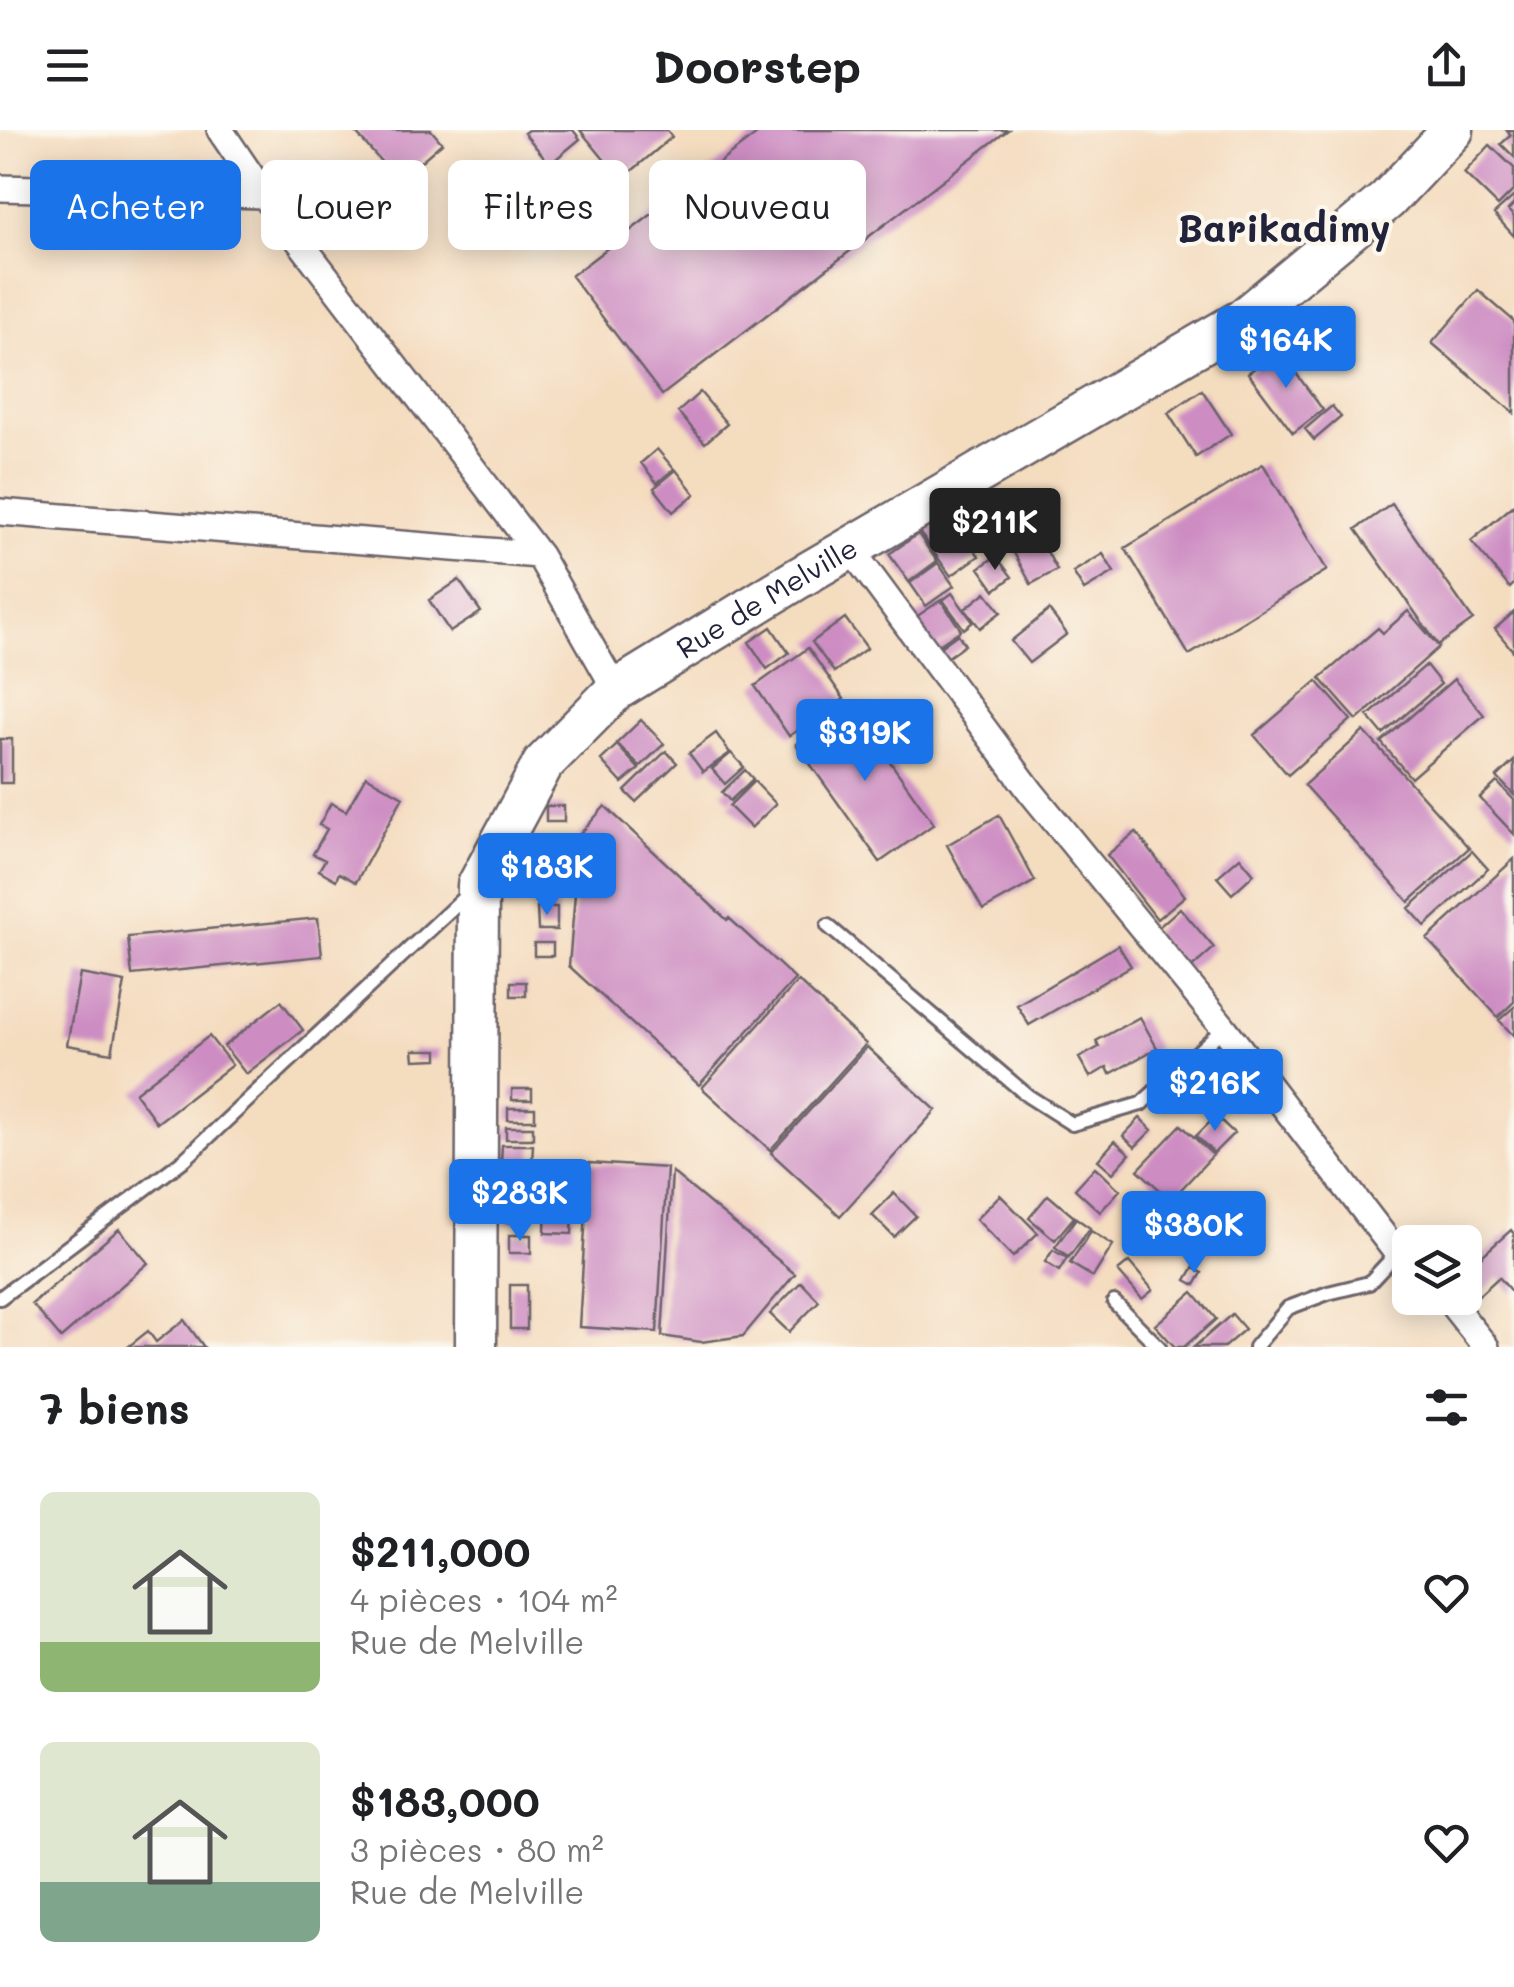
<!DOCTYPE html>
<html lang="fr">
<meta charset="utf-8">
<style>
body{margin:0;font-family:Mali,sans-serif;background:#f6f6f6;color:#202124;height:100vh;display:flex;flex-direction:column;font-size:38px;white-space:nowrap}
*{box-sizing:border-box;margin:0}
p{font-size:32px;color:#757577}
.icon{flex:none;width:55px;height:55px;fill:none;stroke:currentColor;stroke-width:2;stroke-linecap:round;stroke-linejoin:round}
.map{position:relative;height:1217px;overflow:hidden}
.details{display:flex;flex-direction:column;background:#fff;flex:1}
.details>*{flex:none}
.banner{position:absolute;left:30px;top:30px;width:1000px;height:90px;display:flex;gap:20px}
.fabs{position:absolute;left:1392px;top:1095px;display:grid;gap:20px}
.fabs a{display:grid;place-items:center;width:90px;height:90px;border-radius:15px;background:#fff;box-shadow:0 5px 25px #0003;font-size:50px}
.price{position:absolute;translate:-50% -85px;padding:0 22px;border-radius:10px;background:#1a73e8;color:#fff;font-size:32px;line-height:65px;filter:drop-shadow(0 2px 5px #0008)}
.price::after{content:'';position:absolute;left:50%;top:60px;width:30px;height:22px;margin-left:-15px;background:inherit;clip-path:polygon(0 0,100% 0,50% 100%)}
.price.current{background:#222;color:#fff}
ul{padding:0;list-style:none}
li{display:flex;align-items:center;gap:30px;height:250px;padding:0 40px}
li span{display:grid;place-items:center;flex:none;width:280px;height:200px;border-radius:15px;color:#555}
li>.icon{margin-inline-start:auto}
span .icon{width:120px;height:120px;fill:#fffc;stroke-width:1}
li b{font-size:42px}
h2{display:flex;justify-content:space-between;align-items:center;height:120px;padding:0 40px;font-size:42px}
.pill{padding:0 35px;border-radius:15px;background:#fff;box-shadow:0 5px 25px #0003;font-size:35px;line-height:90px}
.pill.current{background:#1a73e8;color:#fff}
header{display:flex;justify-content:space-between;align-items:center;height:130px;padding:0 40px;background:#fff;font-size:45px;font-weight:700}
.map>svg:first-child{display:block}
.building{fill:#cd8dc3}
.lines{fill:none;stroke-linecap:round;stroke-linejoin:round}
.lane-casing{stroke:#6c6369;stroke-width:18}
.street-casing{stroke:#6c6369;stroke-width:30}
.primary-casing{stroke:#6c6369;stroke-width:45}
.lane{stroke:#fff;stroke-width:12}
.street{stroke:#fff;stroke-width:25}
.primary{stroke:#fff;stroke-width:40}
.labels{text-anchor:middle;stroke-width:8;stroke-linejoin:round;paint-order:stroke}
.street-label{font-size:28px;fill:#22223b;stroke:#fbf7ec}
.district-label{font-size:38px;font-weight:bold;fill:#22223b;stroke:#fbf7ec}
</style>
<header><svg class="icon" aria-label="menu" viewBox="0 0 24 24"><path d="M4 6h16M4 12h16M4 18h16"/></svg>Doorstep<svg class="icon" aria-label="share" viewBox="0 0 24 24"><path d="M12 15V3M7 8l5-5 5 5M5 13v7h14v-7"/></svg></header>
<div class="map">
<svg width="1514" height="1217" viewBox="0 0 1514 1217">
<rect width="100%" height="100%" fill="#fbf7ec"/>
<filter id="ink" filterUnits="userSpaceOnUse"><feTurbulence type="fractalNoise" baseFrequency=".01" numOctaves="2"/><feDisplacementMap in="SourceGraphic" scale="20" xChannelSelector="R" yChannelSelector="G"/><feConvolveMatrix kernelMatrix="1 2 1 2 8 2 1 2 1" color-interpolation-filters="sRGB"/></filter>
<filter id="wash" filterUnits="userSpaceOnUse"><feTurbulence type="fractalNoise" baseFrequency=".0048" numOctaves="4" result="noise"/><feDisplacementMap in="SourceGraphic" scale="40" xChannelSelector="R" yChannelSelector="G"/><feGaussianBlur stdDeviation="2.25" result="paint"/><feColorMatrix in="noise" values="0 0 0 0 0 0 0 0 0 0 0 0 0 0 0 0 0 1.4 0 .05"/><feComposite in="paint" operator="in"/></filter>
<g filter="url(#wash)">
<rect width="100%" height="100%" fill="#f4dcbf"/>
<g id="blocks">
<path class="building" d="M359 0H431L442 13 398 51 356 3Z
M528 0H573L580 9 550 34 524 3Z
M580 0H667L672 7 621 50Z
M762 0H1008L662 265 571 146Z
M1506 0H1514V27L1501 14 1511 5Z
M1490 15 1514 38V60L1498 76 1464 43Z
M597 30 615 53 583 78 565 55Z
M558 55 579 79 539 108 520 82Z
M1514 66V74L1508 80 1514 87V106L1494 84Z
M1478 160 1514 191V283L1432 213Z
M1279 220 1323 280 1293 303 1248 243Z
M1202 260 1231 304 1196 327 1168 283Z
M700 262 727 294 705 313 678 282Z
M1332 276 1341 287 1314 310 1305 299Z
M657 319 674 339 657 353 641 333Z
M1263 334 1327 440 1189 525 1125 418Z
M676 340 695 364 673 382 654 358Z
M1022 369 1040 401 999 425 980 392Z
M1392 374 1473 490 1438 515 1356 399Z
M1514 375V454L1510 458 1471 411Z
M931 389 941 404 956 393 979 426 951 446 917 399Z
M918 404 937 431 909 452 889 424Z
M1039 407 1057 440 1031 454 1013 421Z
M1103 424 1114 442 1084 460 1073 442Z
M996 426 1012 447 995 460 979 438Z
M938 433 954 456 926 476 910 453Z
M459 450 481 482 450 502 429 470Z
M986 462 1001 482 980 498 965 479Z
M952 463 973 492 964 499 943 470Z
M941 470 961 500 930 521 910 491Z
M1049 480 1067 504 1029 533 1011 511Z
M1408 481 1439 517 1357 590 1320 548 1378 498 1383 503Z
M1514 482V522L1495 499Z
M845 488 867 518 834 542 812 512Z
M771 497 789 523 767 539 749 512Z
M958 504 965 515 944 530 937 519Z
M808 518 844 569 789 606 755 556Z
M1426 535 1441 554 1383 604 1368 586Z
M1454 549 1484 585 1411 648 1381 612Z
M1317 551 1351 590 1288 645 1254 605Z
M850 575 934 694 880 732 796 614Z
M641 590 664 614 640 637 617 613Z
M1364 601 1469 718 1409 772 1304 655Z
M716 603 730 623 703 642 689 623Z
M0 609H12V653H0Z
M617 615 639 639 622 653 601 630Z
M666 621 677 633 636 672 625 661Z
M731 623 744 637 725 654 712 639Z
M1514 631V665L1497 647Z
M745 640 753 649 730 671 722 662Z
M366 646 403 667 356 752 339 743 336 750 319 740 325 730 313 724 327 699 319 695 331 673 346 681Z
M754 651 776 674 751 698 729 676Z
M1497 652 1514 670V704L1480 668Z
M546 676H564V692H546Z
M605 676 727 790 729 788 795 849 699 955 569 836 580 704Z
M999 685 1035 751 983 780 947 715Z
M1136 702 1185 766 1157 789 1107 725Z
M1472 721 1488 739 1425 796 1409 778Z
M1240 727 1254 744 1232 764 1217 747Z
M1514 729V872L1498 887 1427 809Z
M524 741H560V764H524Z
M537 777H557V800H538Z
M1180 778 1214 818 1187 842 1152 803Z
M318 788 322 826 132 845 128 807Z
M534 813H553V826H534Z
M1118 815 1131 836 1029 895 1017 875Z
M80 844 125 852 112 923 67 915Z
M798 851 866 914 770 1020 702 958Z
M511 852H526V866H511Z
M281 871 303 900 246 944 224 916Z
M1514 877V906L1499 890Z
M1140 887 1157 918 1110 944 1107 937 1090 947 1079 928 1099 917 1096 911Z
M209 906 232 935 157 993 135 963Z
M867 917 936 980 840 1086 771 1023Z
M413 920H438V929L414 930Z
M512 959H532V970H512Z
M508 978H535V990H508Z
M1216 986 1234 1003 1214 1023 1196 1006Z
M1140 988 1152 1000 1135 1017 1123 1006Z
M1181 995 1213 1025 1171 1070 1138 1040Z
M506 997H533V1009H506Z
M1115 1011 1130 1024 1113 1043 1098 1030Z
M502 1015H533L532 1033H501Z
M589 1033 667 1038 657 1202 579 1197Z
M547 1034 575 1035 572 1104 545 1103Z
M1095 1037 1120 1060 1100 1082 1075 1059Z
M672 1042 795 1144 743 1206 701 1212 662 1206Z
M507 1047H531V1092H507Z
M894 1063 916 1086 894 1107 872 1085Z
M1000 1065 1038 1103 1013 1127 976 1089Z
M1048 1065 1074 1087 1055 1110 1029 1088Z
M1076 1088 1090 1098 1069 1127 1055 1117Z
M119 1099 148 1133 61 1208 32 1174Z
M1511 1100 1514 1104V1165L1499 1147 1478 1166 1465 1151V1141Z
M1091 1101 1113 1115 1093 1147 1070 1133Z
M509 1105H531V1123H509Z
M1053 1120 1067 1128 1059 1141 1045 1132Z
M1129 1132 1153 1160 1142 1169 1118 1141Z
M1193 1138 1202 1143 1195 1155 1186 1150Z
M801 1152 819 1171 789 1202 770 1184Z
M510 1155H527V1199H510Z
M1193 1162 1216 1189 1184 1217H1175L1155 1195Z
M1232 1184 1245 1199 1224 1217H1194Z
M184 1190 204 1217H128L148 1201 156 1212Z"/>
</g>
</g>
<g filter="url(#ink)">
<use href="#blocks" fill-opacity="0" stroke="#6c6369" stroke-width="2.5"/>
<g class="lines">
<g class="lane-casing">
<path id="lane" d="M828 796 1028 966 1072 994 1141 974 1224 898
M0 1168 185 1029 469 763
M1114 1172 1159 1217
M1255 1217 1288 1178 1328 1163 1369 1153 1397 1123"/>
</g>
<g class="street-casing">
<path id="street" d="M220 0 264 65 539 425 616 560
M0 58 264 65
M0 382 539 425
M850 418 1031 662 1224 898 1397 1123 1410 1131
M1447 1168 1486 1217"/>
</g>
<g class="primary-casing">
<g id="primary">
<path id="s1" d="M476 1217 478 755 543 634 616 560 797 449 1242 190 1387 70 1453 0"/>
</g>
</g>
<use href="#lane" class="lane"/>
<use href="#street" class="street"/>
<use href="#primary" class="primary"/>
</g>
</g>
<g class="labels">
<g class="street-label">
<text dy="10" stroke="none"><textPath href="#s1" startOffset="880">Rue de Melville</textPath></text>
</g>
<g class="district-label">
<text x="1284" y="112">Barikadimy</text>
</g>
</g>
</svg>
<div class="fabs">
<a><svg class="icon" aria-label="layers" viewBox="0 0 24 24"><path d="M12 4l9 5-9 5-9-5zM3 14l9 5 9-5"/></svg></a>
</div>
<b class="price" style="left:1286px;top:261px">$164K</b>
<b class="price current" style="left:995px;top:443px">$211K</b>
<b class="price" style="left:865px;top:654px">$319K</b>
<b class="price" style="left:547px;top:788px">$183K</b>
<b class="price" style="left:1215px;top:1004px">$216K</b>
<b class="price" style="left:520px;top:1114px">$283K</b>
<b class="price" style="left:1194px;top:1146px">$380K</b>
<div class="banner">
<a class="pill current">Acheter</a>
<a class="pill">Louer</a>
<a class="pill">Filtres</a>
<a class="pill">Nouveau</a>
</div>
</div>
<section class="details">
<h2>7 biens<svg class="icon" aria-label="filters" viewBox="0 0 24 24"><path d="M4 7h16M4 17h16"/><circle cx="9" cy="7" r="2"/><circle cx="15" cy="17" r="2"/></svg></h2>
<ul>
<li><span style="background:linear-gradient(#dfe7d0 75%,#8fb573 0)"><svg class="icon" aria-label="home" viewBox="0 0 24 24"><path d="M3 11l9-7 9 7M6 9v11h12V9"/></svg></span><div><b>$211,000</b><p>4 pièces · 104 m²</p><p>Rue de Melville</p></div><svg class="icon" aria-label="heart" viewBox="0 0 24 24"><path d="M12 20l-8-8c-3-5 5-10 8-4 3-6 11-1 8 4z"/></svg></li>
<li><span style="background:linear-gradient(#dfe7d0 70%,#7fa58c 0)"><svg class="icon" aria-label="home" viewBox="0 0 24 24"><path d="M3 11l9-7 9 7M6 9v11h12V9"/></svg></span><div><b>$183,000</b><p>3 pièces · 80 m²</p><p>Rue de Melville</p></div><svg class="icon" aria-label="heart" viewBox="0 0 24 24"><path d="M12 20l-8-8c-3-5 5-10 8-4 3-6 11-1 8 4z"/></svg></li>
</ul>
</section>
